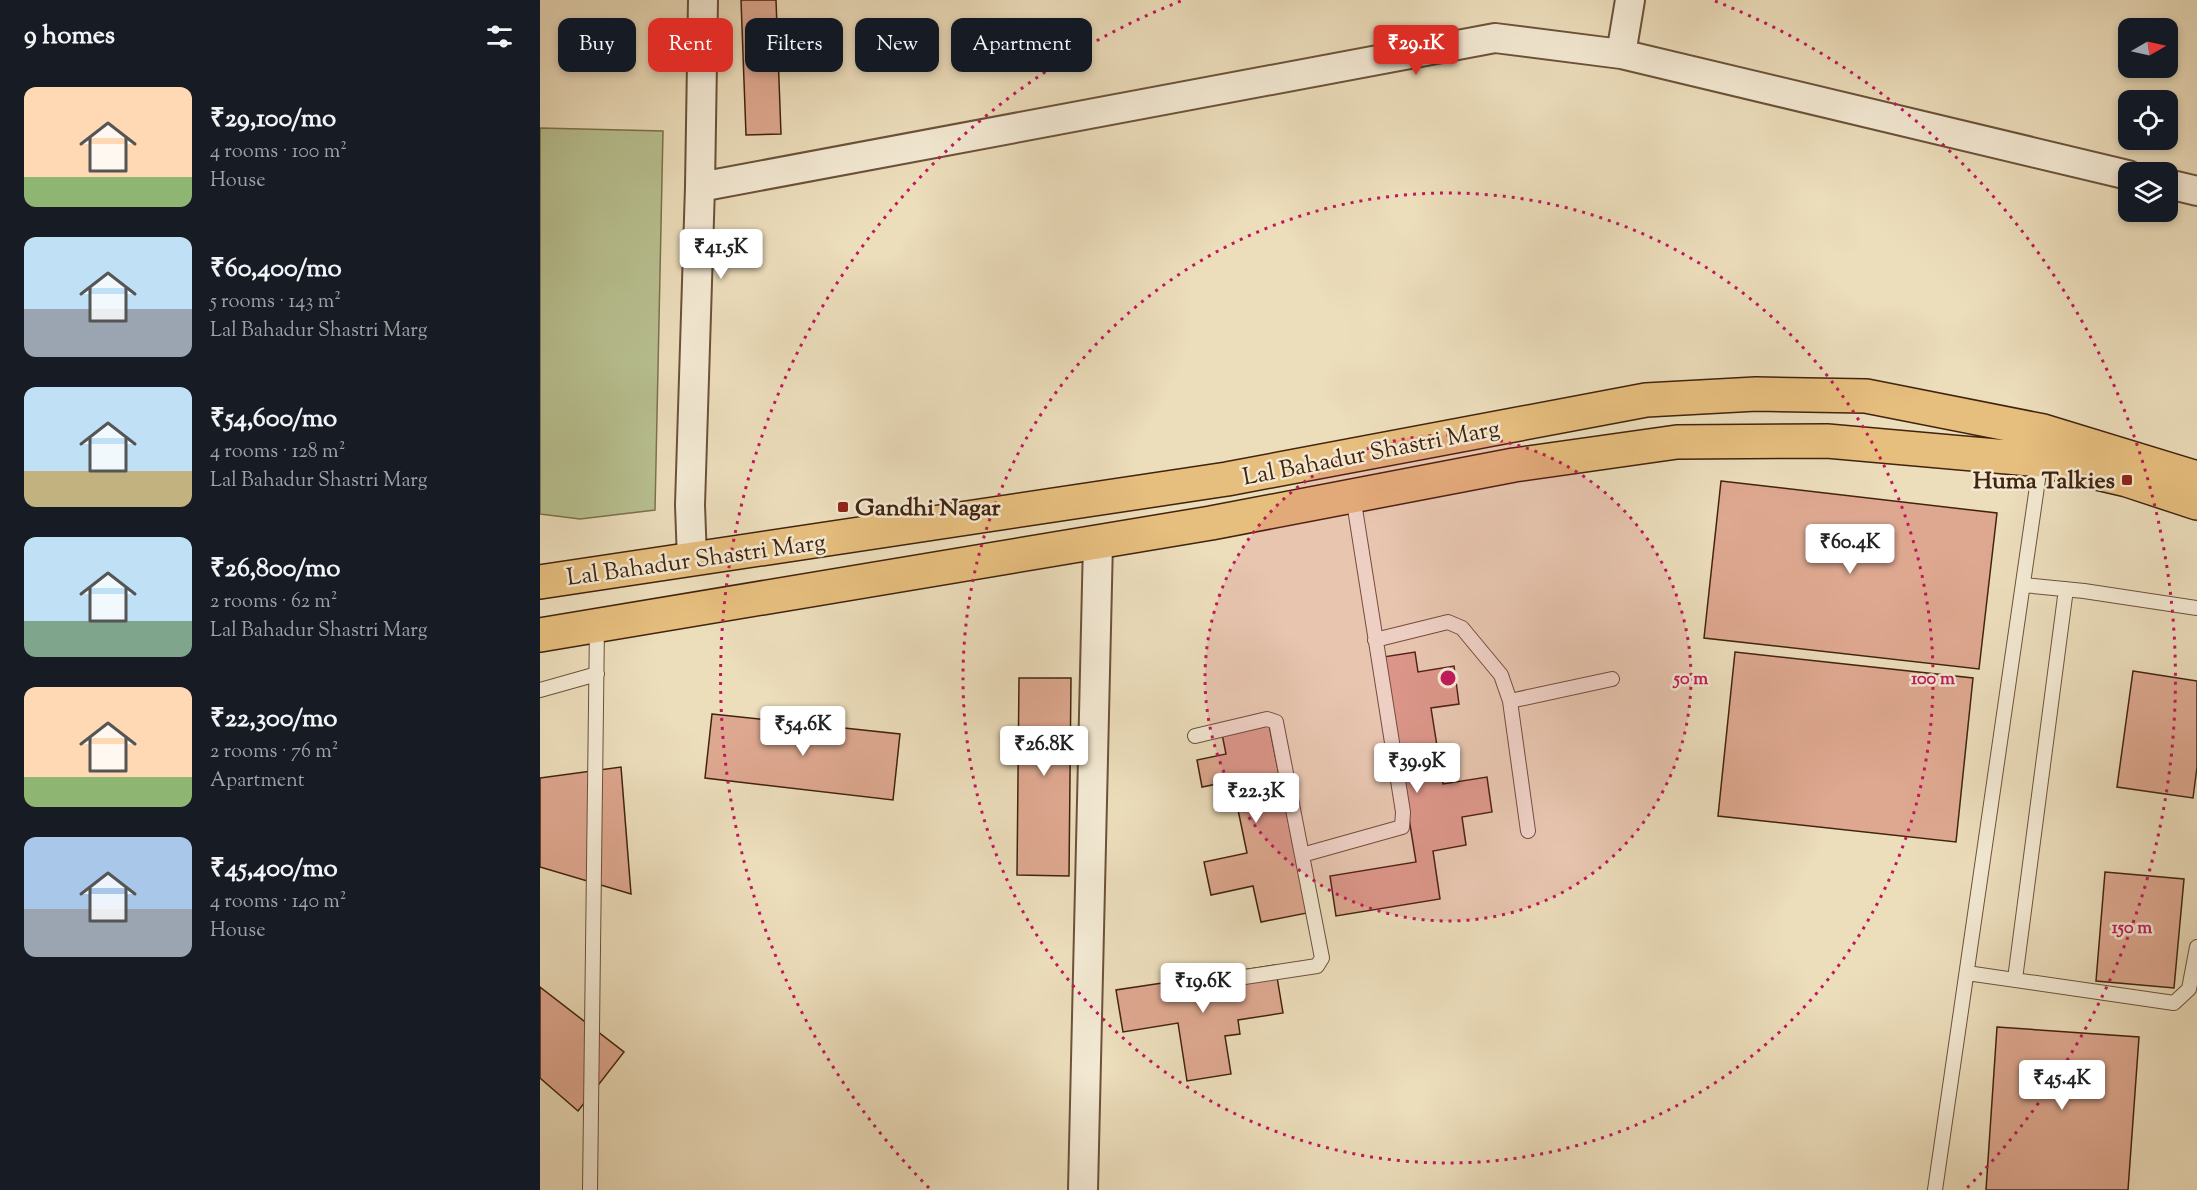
<!DOCTYPE html>
<meta charset="utf-8">
<style>
body{margin:0;font-family:"Sorts Mill Goudy",serif;background:#242831;color:#f1f3f6;height:100vh;display:flex;flex-direction:column;font-size:22px;white-space:nowrap}
*{box-sizing:border-box;margin:0}
p{font-size:20px;color:#9ea1a6}
.icon{flex:none;width:33px;height:33px;fill:none;stroke:currentColor;stroke-width:2;stroke-linecap:round;stroke-linejoin:round}
.map{position:relative;flex:1;overflow:hidden}
.drawer{display:flex;flex-direction:column;background:#171b24;width:540px}
.drawer>*{flex:none}
.hud{position:absolute;left:18px;top:18px;width:570px;height:54px;display:flex;gap:12px}
.needle{width:39px;rotate:81deg}
.buttons{position:absolute;left:1578px;top:18px;display:grid;gap:12px}
.buttons a{display:grid;place-items:center;width:60px;height:60px;border-radius:12px;background:#171b24;box-shadow:0 3px 9px #0003;font-size:30px}
.price{position:absolute;translate:-50% -51px;padding:0 14px;border-radius:6px;background:#fff;color:#222;font-size:20px;line-height:39px;filter:drop-shadow(0 2px 3px #0008)}
.price::after{content:'';position:absolute;left:50%;top:36px;width:18px;height:14px;margin-left:-9px;background:inherit;clip-path:polygon(0 0,100% 0,50% 100%)}
.price.on{background:#d93025;color:#fff}
ul{padding:0;list-style:none}
li{display:flex;align-items:center;gap:18px;height:150px;padding:0 24px}
li span{display:grid;place-items:center;flex:none;width:168px;height:120px;border-radius:12px;color:#555}
li>.icon{margin-inline-start:auto}
span .icon{width:72px;height:72px;fill:#fffc;stroke-width:1}
li b{font-size:26px}
h2{display:flex;justify-content:space-between;align-items:center;height:72px;padding:0 24px;font-size:26px}
.pill{padding:0 21px;border-radius:12px;background:#171b24;box-shadow:0 3px 9px #0003;font-size:21px;line-height:54px}
.pill.on{background:#d93025;color:#fff}
main{display:flex;flex:1;min-height:0}
.map>svg:first-child{display:block}
.green{fill:#b8c090;stroke:#7c724f;stroke-width:1.5}
.building{fill:#dea890;stroke:#41230e;stroke-width:1.5}
.lines{fill:none;stroke-linecap:round;stroke-linejoin:round}
.service-casing{stroke:#6c5239;stroke-width:16}
.minor-casing{stroke:#6c5239;stroke-width:32}
.primary-casing{stroke:#41230e;stroke-width:36}
.service{stroke:#f3e9d3;stroke-width:14}
.minor{stroke:#f3e9d3;stroke-width:28}
.primary{stroke:#e6be7e;stroke-width:33}
.ring{fill:none;stroke:#c2185b;stroke-width:3;stroke-dasharray:3 6}
.poi-dot{fill:#8f2418;stroke:#f3e9d3;stroke-width:2}
.labels{text-anchor:middle;stroke-width:5;stroke-linejoin:round;paint-order:stroke}
.street-label{font-size:24px;fill:#41230e;stroke:#f3e9d3}
.poi-label{font-size:24px;font-weight:bold;fill:#41230e;stroke:#f3e9d3;text-anchor:end}
.centre{fill:#c2185b;stroke:#f3e9d3;stroke-width:3}
.ring-label{font-size:18px;text-anchor:middle;font-weight:bold;fill:#c2185b;stroke:#f3e9d3;stroke-width:5;stroke-linejoin:round;paint-order:stroke}
</style>
<main>
<section class="drawer">
<h2>9 homes<svg class="icon" aria-label="filters" viewBox="0 0 24 24"><path d="M4 7h16M4 17h16"/><circle cx="9" cy="7" r="2"/><circle cx="15" cy="17" r="2"/></svg></h2>
<ul>
<li><span style="background:linear-gradient(#ffd9b3 75%,#8fb573 0)"><svg class="icon" aria-label="home" viewBox="0 0 24 24"><path d="M3 11l9-7 9 7M6 9v11h12V9"/></svg></span><div><b>₹29,100/mo</b><p>4 rooms · 100 m²</p><p>House</p></div></li>
<li><span style="background:linear-gradient(#bfe0f5 60%,#9aa5b1 0)"><svg class="icon" aria-label="home" viewBox="0 0 24 24"><path d="M3 11l9-7 9 7M6 9v11h12V9"/></svg></span><div><b>₹60,400/mo</b><p>5 rooms · 143 m²</p><p>Lal Bahadur Shastri Marg</p></div></li>
<li><span style="background:linear-gradient(#bfe0f5 70%,#c2b280 0)"><svg class="icon" aria-label="home" viewBox="0 0 24 24"><path d="M3 11l9-7 9 7M6 9v11h12V9"/></svg></span><div><b>₹54,600/mo</b><p>4 rooms · 128 m²</p><p>Lal Bahadur Shastri Marg</p></div></li>
<li><span style="background:linear-gradient(#bfe0f5 70%,#7fa58c 0)"><svg class="icon" aria-label="home" viewBox="0 0 24 24"><path d="M3 11l9-7 9 7M6 9v11h12V9"/></svg></span><div><b>₹26,800/mo</b><p>2 rooms · 62 m²</p><p>Lal Bahadur Shastri Marg</p></div></li>
<li><span style="background:linear-gradient(#ffd9b3 75%,#8fb573 0)"><svg class="icon" aria-label="home" viewBox="0 0 24 24"><path d="M3 11l9-7 9 7M6 9v11h12V9"/></svg></span><div><b>₹22,300/mo</b><p>2 rooms · 76 m²</p><p>Apartment</p></div></li>
<li><span style="background:linear-gradient(#a9c7e8 60%,#9aa5b1 0)"><svg class="icon" aria-label="home" viewBox="0 0 24 24"><path d="M3 11l9-7 9 7M6 9v11h12V9"/></svg></span><div><b>₹45,400/mo</b><p>4 rooms · 140 m²</p><p>House</p></div></li>
</ul>
</section>
<div class="map">
<svg width="1657" height="1190" viewBox="0 0 1657 1190">
<rect width="100%" height="100%" fill="#ecddbb"/>
<filter id="stains"><feTurbulence type="fractalNoise" baseFrequency=".00333" numOctaves="4"/><feColorMatrix values="0 0 0 0 .2 0 0 0 0 .09 0 0 0 0 .02 0 0 0 .5 -.17"/></filter>
<radialGradient id="worn" r=".72"><stop offset=".6" stop-color="#630" stop-opacity="0"/><stop offset="1" stop-color="#630" stop-opacity=".3"/></radialGradient>
<path class="green" d="M0 128 123 131 115 510 40 519 0 514Z"/>
<path class="building" d="M201 0H236L241 134 206 135Z
M1181 481 1457 513 1439 669 1164 638Z
M875 652 878 672 914 666 919 704 891 708 903 784 947 777 952 812 922 817 926 845 893 851 900 899 796 916 790 876 876 862 843 657Z
M1195 652 1433 678 1416 842 1178 816Z
M1593 671 1657 681V767L1653 798 1577 787Z
M479 678H531L529 876 477 875Z
M172 714 360 734 353 800 165 778Z
M728 720 767 913 721 922 713 886 671 895 664 862 707 853 692 781 662 787 657 760 686 754 681 729Z
M81 767 91 894 0 867V778Z
M1565 872 1644 879 1634 988 1556 981Z
M735 965 743 1013 698 1020 700 1034 685 1036 691 1074 647 1081 638 1023 583 1032 576 990 642 980 645 994 680 989 677 974Z
M0 987 84 1052 38 1111 0 1078Z
M1457 1027 1599 1037 1588 1190H1446Z"/>
<g class="lines">
<g class="service-casing">
<path id="service" d="M1483 585 1544 591 1657 608
M835 640 908 622 922 628 961 675 970 701 1072 679
M0 690 57 674
M970 701 988 831
M655 736 727 719 736 722 782 958 777 966 658 984
M762 855 862 827 863 812 813 496
M1427 973 1634 1003 1649 989 1657 947
M1475 979 1526 589
M50 1190 57 625
M1395 1190 1501 459"/>
</g>
<g class="minor-casing">
<path id="minor" d="M1081 54 1090 0
M1628 184 1657 191
M160 187 955 38 1081 54 1588 175
M152 560 150 505 160 187 163 0
M543 1190 558 542"/>
</g>
<g class="primary-casing">
<path id="primary" d="M0 582 687 479 1106 400 1216 394 1326 396 1503 431 1657 478
M0 635 671 523 974 465 1137 442 1287 441 1501 460 1587 480 1657 503"/>
</g>
<use href="#service" class="service"/>
<use href="#minor" class="minor"/>
<use href="#primary" class="primary"/>
</g>
<circle cx="908" cy="678" r="243" fill="#c2185b" fill-opacity=".12"/>
<g class="ring">
<circle cx="908" cy="678" r="243"/>
<circle cx="908" cy="678" r="485"/>
<path d="M389 1188A728 728 0 0 1 641 1M1175 1A728 728 0 0 1 1427 1188"/>
</g>
<g class="poi-dot">
<rect x="1581" y="474" width="12" height="12" rx="3"/>
<rect x="297" y="501" width="12" height="12" rx="3"/>
</g>
<g class="labels">
<g class="street-label">
<text transform="translate(831 452) rotate(-11)" y="8">Lal Bahadur Shastri Marg</text>
<text transform="translate(156 559) rotate(-8)" y="8">Lal Bahadur Shastri Marg</text>
</g>
<g class="poi-label">
<text x="1575" y="488">Huma Talkies</text>
<text x="315" y="515" text-anchor="start">Gandhi Nagar</text>
</g>
</g>
<circle cx="908" cy="678" r="9" class="centre"/>
<g class="ring-label">
<text x="1151" y="684">50 m</text>
<text x="1393" y="684">100 m</text>
<text x="1592" y="933">150 m</text>
</g>
<rect width="100%" height="100%" filter="url(#stains)"/>
<rect width="100%" height="100%" fill="url(#worn)"/>
</svg>
<div class="buttons">
<a><svg class="needle" viewBox="-14 -14 28 28"><path d="M0-13l5 13h-10z" fill="#e53935"/><path d="M0 13l5-13h-10z" fill="#9ea1a6"/></svg></a>
<a><svg class="icon" aria-label="locate" viewBox="0 0 24 24"><circle cx="12" cy="12" r="6"/><path d="M12 2v4M12 18v4M2 12h4M18 12h4"/></svg></a>
<a><svg class="icon" aria-label="layers" viewBox="0 0 24 24"><path d="M12 4l9 5-9 5-9-5zM3 14l9 5 9-5"/></svg></a>
</div>
<b class="price on" style="left:876px;top:76px">₹29.1K</b>
<b class="price" style="left:181px;top:280px">₹41.5K</b>
<b class="price" style="left:1310px;top:575px">₹60.4K</b>
<b class="price" style="left:263px;top:757px">₹54.6K</b>
<b class="price" style="left:504px;top:777px">₹26.8K</b>
<b class="price" style="left:877px;top:794px">₹39.9K</b>
<b class="price" style="left:716px;top:824px">₹22.3K</b>
<b class="price" style="left:663px;top:1014px">₹19.6K</b>
<b class="price" style="left:1522px;top:1111px">₹45.4K</b>
<div class="hud">
<a class="pill">Buy</a>
<a class="pill on">Rent</a>
<a class="pill">Filters</a>
<a class="pill">New</a>
<a class="pill">Apartment</a>
</div>
</div>
</main>
